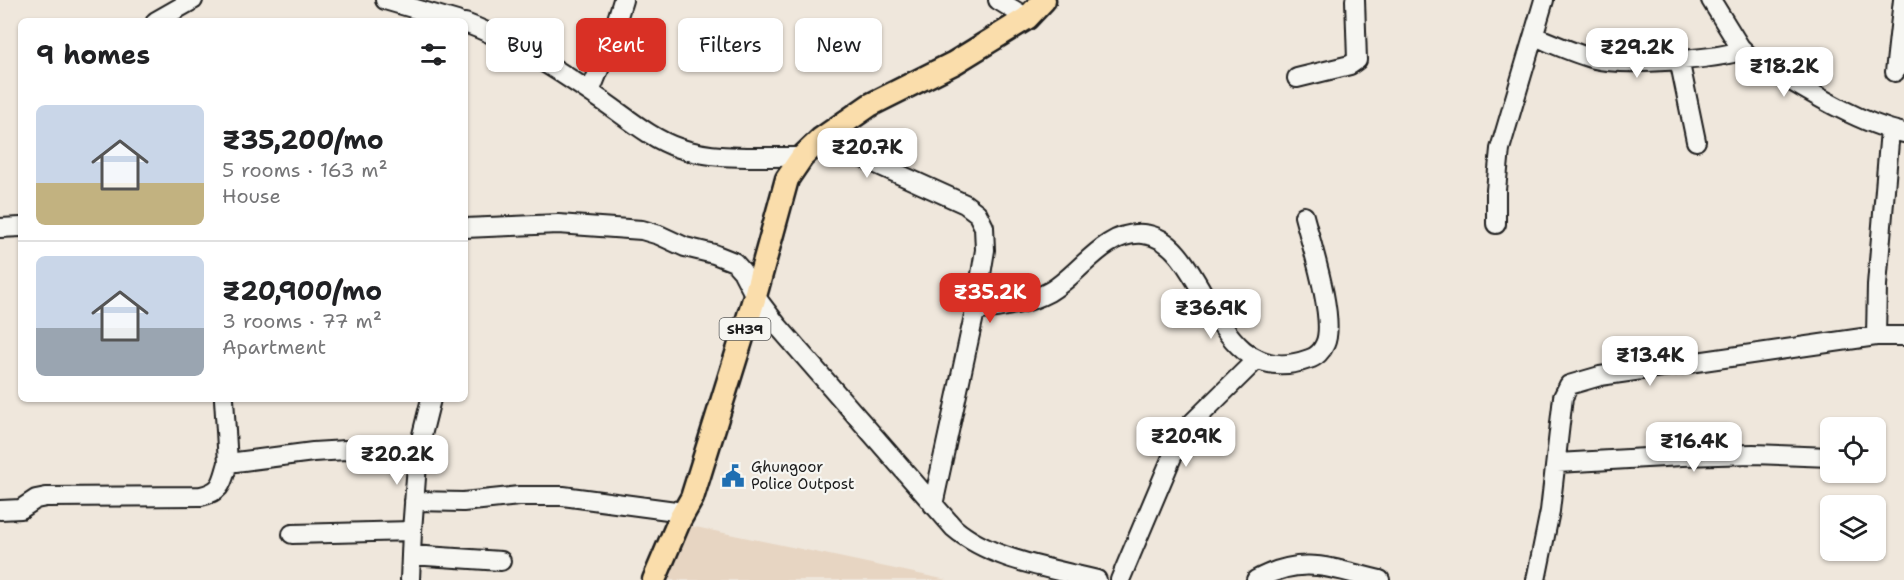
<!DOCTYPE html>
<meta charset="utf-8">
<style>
body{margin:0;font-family:"Shantell Sans",sans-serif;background:#f6f6f6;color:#202124;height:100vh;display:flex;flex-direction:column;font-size:22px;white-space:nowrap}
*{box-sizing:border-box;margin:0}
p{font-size:20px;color:#757577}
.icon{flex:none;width:33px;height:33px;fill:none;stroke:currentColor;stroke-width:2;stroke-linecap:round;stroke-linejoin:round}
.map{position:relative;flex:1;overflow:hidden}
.sheet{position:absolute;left:18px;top:18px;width:450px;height:384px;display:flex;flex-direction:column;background:#fff;border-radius:9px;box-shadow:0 2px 4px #0004}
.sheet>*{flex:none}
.guide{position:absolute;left:486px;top:18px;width:570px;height:54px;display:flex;gap:12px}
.buttons{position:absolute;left:1820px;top:417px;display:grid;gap:12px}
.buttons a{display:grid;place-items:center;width:66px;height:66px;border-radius:9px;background:#fff;box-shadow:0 2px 4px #0004;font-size:30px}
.price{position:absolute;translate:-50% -51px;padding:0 14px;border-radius:12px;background:#fff;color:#222;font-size:20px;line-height:39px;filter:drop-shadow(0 2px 3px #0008)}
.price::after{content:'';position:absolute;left:50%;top:36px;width:18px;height:14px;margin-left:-9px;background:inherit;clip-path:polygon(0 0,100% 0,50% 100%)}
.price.on{background:#d93025;color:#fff}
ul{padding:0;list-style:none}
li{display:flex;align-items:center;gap:18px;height:150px;padding:0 18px}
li+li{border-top:2px solid #e0e0e0}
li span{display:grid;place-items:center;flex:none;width:168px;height:120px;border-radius:9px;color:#555}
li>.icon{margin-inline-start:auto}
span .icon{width:72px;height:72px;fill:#fffc;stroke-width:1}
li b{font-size:26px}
h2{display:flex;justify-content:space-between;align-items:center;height:72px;padding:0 18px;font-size:26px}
.chip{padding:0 21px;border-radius:9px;background:#fff;box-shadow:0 2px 4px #0004;font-size:21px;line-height:54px}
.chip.on{background:#d93025;color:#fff}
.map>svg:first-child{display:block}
.built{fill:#e7d5c2}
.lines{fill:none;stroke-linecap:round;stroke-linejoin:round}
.minor-casing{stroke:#1c1c1c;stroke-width:22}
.major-casing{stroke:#1c1c1c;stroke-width:27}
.minor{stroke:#f6f6f2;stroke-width:18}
.major{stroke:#faddab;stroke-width:22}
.labels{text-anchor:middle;stroke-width:4.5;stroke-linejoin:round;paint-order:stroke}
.shield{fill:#f6f6f2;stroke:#5d5d5c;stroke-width:1.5}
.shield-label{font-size:14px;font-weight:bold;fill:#1c1c1c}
.poi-label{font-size:15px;fill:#1c1c1c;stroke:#f6f6f2;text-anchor:start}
</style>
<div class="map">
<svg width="1904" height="580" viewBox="0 0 1904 580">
<rect width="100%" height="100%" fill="#efe7dc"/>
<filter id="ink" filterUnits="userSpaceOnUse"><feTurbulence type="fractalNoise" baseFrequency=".0167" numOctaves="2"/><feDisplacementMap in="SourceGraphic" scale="12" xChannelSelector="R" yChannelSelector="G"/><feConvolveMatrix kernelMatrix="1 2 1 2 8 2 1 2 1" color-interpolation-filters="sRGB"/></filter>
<g filter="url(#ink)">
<path class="built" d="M676 523 782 545 947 580H655Z"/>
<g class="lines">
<g class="minor-casing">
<path id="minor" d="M385 0 457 21
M998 0 1027 18
M1711 0 1740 47 1749 56C1796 83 1851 121 1904 133
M156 21 193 0
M465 23C513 41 555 68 597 97 623 114 649 138 679 148 717 161 762 156 802 157
M1534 36C1554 44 1575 54 1595 59 1623 66 1716 60 1743 50
M1679 59 1696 141
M1895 72 1903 0
M1297 78 1350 65 1357 60 1355 0
M590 92 609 45 623 0
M821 139 965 204 977 213 984 227 985 250 975 311 933 505
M1496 224V190L1500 149 1544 0
M0 228 21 227
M465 228 558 224 642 230 659 235 685 247 714 254 734 262 742 271 755 296 777 325 954 528C991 560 1050 568 1097 580
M975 311C999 308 1027 304 1049 292 1080 275 1103 231 1143 234 1209 239 1210 395 1309 359 1316 357 1322 351 1325 344 1336 320 1311 243 1304 216
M1876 336 1877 285 1890 130
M224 399 228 463
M1557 463 1682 456 1753 454 1830 457
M414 501 463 502 519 496H563L683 512
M0 510 21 509 36 499 46 497 201 496C223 491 222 482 228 463L313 452 346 450 418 451
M292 534 412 531
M411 555 501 561
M410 580 412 531 418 451 431 399
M1120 580 1180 438 1186 429 1257 359
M1256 580C1303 554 1332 569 1380 580
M1536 580 1550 511 1563 397 1569 385 1600 376 1876 336H1904"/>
</g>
<g class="major-casing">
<path id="major" d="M654 580 680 519 692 498 755 296 787 179 802 157 821 139 870 105 954 63 1027 18 1044 0"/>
</g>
<use href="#minor" class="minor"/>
<use href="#major" class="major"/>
</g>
</g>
<defs>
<g id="civic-bare" transform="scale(1.8)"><path d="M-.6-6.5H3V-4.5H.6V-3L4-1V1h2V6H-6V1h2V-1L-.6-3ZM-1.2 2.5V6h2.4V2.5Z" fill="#1f6fb2" stroke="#f6f6f2" stroke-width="2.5" paint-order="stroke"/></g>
</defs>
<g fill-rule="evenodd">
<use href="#civic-bare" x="733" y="476"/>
</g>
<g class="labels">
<rect class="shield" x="719.5" y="318" width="51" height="22" rx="4.5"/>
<g class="shield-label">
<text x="745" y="334">SH39</text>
</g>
<g class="poi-label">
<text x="751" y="472">Ghungoor<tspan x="751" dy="17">Police Outpost</tspan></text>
</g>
</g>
</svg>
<div class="buttons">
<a><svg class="icon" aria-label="locate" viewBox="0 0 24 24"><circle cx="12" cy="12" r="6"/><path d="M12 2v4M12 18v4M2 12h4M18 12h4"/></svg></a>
<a><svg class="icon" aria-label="layers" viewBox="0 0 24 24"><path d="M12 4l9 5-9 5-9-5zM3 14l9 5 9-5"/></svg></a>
</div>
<b class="price" style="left:1637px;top:79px">₹29.2K</b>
<b class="price" style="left:1784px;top:98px">₹18.2K</b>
<b class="price" style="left:867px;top:179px">₹20.7K</b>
<b class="price on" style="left:990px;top:324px">₹35.2K</b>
<b class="price" style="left:1211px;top:340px">₹36.9K</b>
<b class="price" style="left:1650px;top:387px">₹13.4K</b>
<b class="price" style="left:1186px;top:468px">₹20.9K</b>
<b class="price" style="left:1694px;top:473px">₹16.4K</b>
<b class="price" style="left:397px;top:486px">₹20.2K</b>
<div class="guide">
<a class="chip">Buy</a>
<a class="chip on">Rent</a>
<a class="chip">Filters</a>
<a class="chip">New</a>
</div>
<section class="sheet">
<h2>9 homes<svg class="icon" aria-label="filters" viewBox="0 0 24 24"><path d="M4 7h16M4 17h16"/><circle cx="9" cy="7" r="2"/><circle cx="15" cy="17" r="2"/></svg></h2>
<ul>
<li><span style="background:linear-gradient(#c9d6e8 65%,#c2b280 0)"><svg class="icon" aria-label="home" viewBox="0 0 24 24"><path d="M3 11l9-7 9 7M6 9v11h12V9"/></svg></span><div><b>₹35,200/mo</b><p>5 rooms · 163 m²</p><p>House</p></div></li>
<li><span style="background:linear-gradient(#c9d6e8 60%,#9aa5b1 0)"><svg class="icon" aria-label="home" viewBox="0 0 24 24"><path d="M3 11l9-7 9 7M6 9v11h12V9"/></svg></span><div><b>₹20,900/mo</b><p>3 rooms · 77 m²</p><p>Apartment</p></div></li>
</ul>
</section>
</div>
